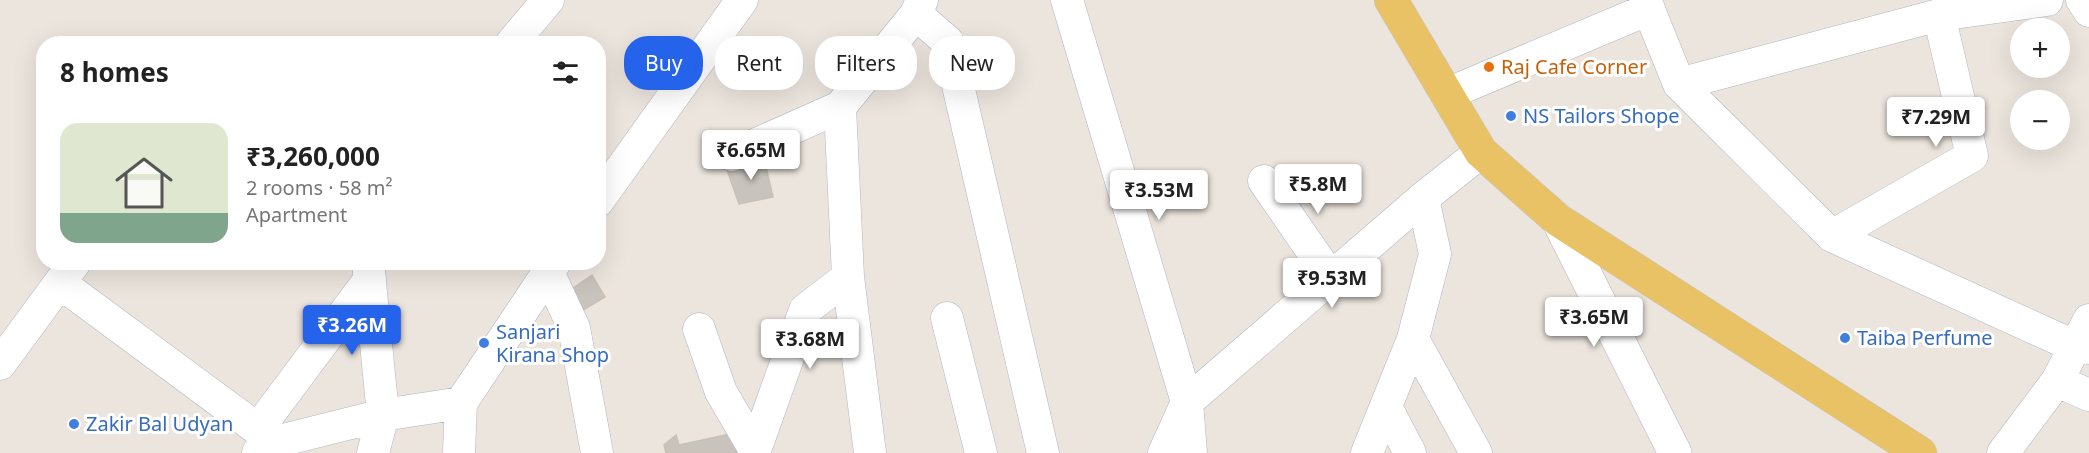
<!DOCTYPE html>
<meta charset="utf-8">
<style>
body{margin:0;font-family:"Noto Sans",sans-serif;background:#f6f6f6;color:#222;height:100vh;display:flex;flex-direction:column;font-size:22px;white-space:nowrap}
*{box-sizing:border-box;margin:0}
p{font-size:20px;color:#767676}
.icon{flex:none;width:33px;height:33px;fill:none;stroke:currentColor;stroke-width:2;stroke-linecap:round;stroke-linejoin:round}
.map{position:relative;flex:1;overflow:hidden}
.sheet{position:absolute;left:36px;top:36px;width:570px;height:234px;display:flex;flex-direction:column;background:#fff;border-radius:24px;box-shadow:0 6px 24px #0002}
.sheet>*{flex:none}
.guide{position:absolute;left:624px;top:36px;width:570px;height:54px;display:flex;gap:12px}
.tools{position:absolute;left:2010px;top:18px;display:grid;gap:12px}
.tools a{display:grid;place-items:center;width:60px;height:60px;border-radius:50%;background:#fff;box-shadow:0 6px 24px #0002;font-size:30px}
.price{position:absolute;translate:-50% -51px;padding:0 14px;border-radius:6px;background:#fff;color:#222;font-size:20px;line-height:39px;filter:drop-shadow(0 2px 3px #0008)}
.price::after{content:'';position:absolute;left:50%;top:36px;width:18px;height:14px;margin-left:-9px;background:inherit;clip-path:polygon(0 0,100% 0,50% 100%)}
.price.active{background:#2563eb;color:#fff}
ul{padding:0;list-style:none}
li{display:flex;align-items:center;gap:18px;height:150px;padding:0 24px}
li span{display:grid;place-items:center;flex:none;width:168px;height:120px;border-radius:18px;color:#555}
li>.icon{margin-inline-start:auto}
span .icon{width:72px;height:72px;fill:#fffc;stroke-width:1}
li b{font-size:26px}
h2{display:flex;justify-content:space-between;align-items:center;height:72px;padding:0 24px;font-size:26px}
.tag{padding:0 21px;border-radius:24px;background:#fff;box-shadow:0 6px 24px #0002;font-size:21px;line-height:54px}
.tag.active{background:#2563eb;color:#fff}
.map>svg:first-child{display:block}
.building{fill:#c8c3bc;stroke:#c7c1b7;stroke-width:1.5}
.lines{fill:none;stroke-linecap:round;stroke-linejoin:round}
.minor-casing{stroke:#b1b5be;stroke-width:33}
.secondary-casing{stroke:#b1b5be;stroke-width:34}
.primary-casing{stroke:#c4c4c4;stroke-width:34}
.minor{stroke:#fff;stroke-width:32}
.secondary{stroke:#fff;stroke-width:33}
.primary{stroke:#e9c265;stroke-width:33}
.food-dot{fill:#e8710a;stroke:#fff;stroke-width:2}
.shop-dot{fill:#3f7fe0;stroke:#fff;stroke-width:2}
.labels{text-anchor:middle;stroke-width:6;stroke-linejoin:round;paint-order:stroke}
.food-label{font-size:20px;fill:#c56008;stroke:#fff;text-anchor:start}
.shop-label{font-size:20px;fill:#366cbe;stroke:#fff;text-anchor:start}
</style>
<div class="map">
<svg width="2089" height="453" viewBox="0 0 2089 453">
<rect width="100%" height="100%" fill="#ece5de"/>
<path class="building" d="M763 154 773 197 739 204 727 170Z
M592 275 605 297 580 312 569 291Z
M735 433 738 453H666L664 445 676 435 679 445Z"/>
<g class="lines">
<g class="minor-casing">
<path id="minor" d="M1067 0 1187 402 1191 453
M1645 0 1679 84 1832 236 2074 346 2089 348
M2082 0 2089 11
M916 14 948 42 1043 453
M511 44 548 0
M1679 84 1939 15 2047 0
M1447 94 1649 9
M732 155 840 107
M1264 181 1331 278
M598 201 742 0
M1832 236 1972 156 1939 15
M368 262 383 415 373 453
M548 272 574 328 597 453
M60 283 275 442
M947 318 981 453
M699 329 721 392 755 450
M1413 339 1476 453
M0 364 75 262
M2057 381 2089 395
M1386 407 1410 453
M258 429 370 279
M258 453 275 442 383 415 461 403
M459 453 461 403 555 262
M754 453 805 310 848 277
M870 453 848 277 840 107 916 14 922 0
M1164 453 1187 402 1423 198 1481 152
M1367 453 1413 339 1435 254 1423 198
M2003 453 2057 381 2089 320"/>
</g>
<g class="secondary-casing">
<path id="secondary" d="M1558 220 1675 453"/>
</g>
<g class="primary-casing">
<path id="primary" d="M1391 0 1481 152 1558 220 1920 453"/>
</g>
<use href="#minor" class="minor"/>
<use href="#secondary" class="secondary"/>
<use href="#primary" class="primary"/>
</g>
<circle class="food-dot" cx="1489" cy="67" r="6"/>
<g class="shop-dot">
<circle cx="1511" cy="116" r="6"/>
<circle cx="1845" cy="338" r="6"/>
<circle cx="484" cy="343" r="6"/>
<circle cx="74" cy="424" r="6"/>
</g>
<g class="labels">
<g class="food-label">
<text x="1501" y="74">Raj Cafe Corner</text>
</g>
<g class="shop-label">
<text x="1523" y="123">NS Tailors Shope</text>
<text x="496" y="339">Sanjari<tspan x="496" dy="23">Kirana Shop</tspan></text>
<text x="1857" y="345">Taiba Perfume</text>
<text x="86" y="431">Zakir Bal Udyan</text>
</g>
</g>
</svg>
<div class="tools">
<a>+</a>
<a>−</a>
</div>
<b class="price" style="left:1936px;top:148px">₹7.29M</b>
<b class="price" style="left:751px;top:181px">₹6.65M</b>
<b class="price" style="left:1318px;top:215px">₹5.8M</b>
<b class="price" style="left:1159px;top:221px">₹3.53M</b>
<b class="price" style="left:1332px;top:309px">₹9.53M</b>
<b class="price" style="left:1594px;top:348px">₹3.65M</b>
<b class="price active" style="left:352px;top:356px">₹3.26M</b>
<b class="price" style="left:810px;top:370px">₹3.68M</b>
<div class="guide">
<a class="tag active">Buy</a>
<a class="tag">Rent</a>
<a class="tag">Filters</a>
<a class="tag">New</a>
</div>
<section class="sheet">
<h2>8 homes<svg class="icon" aria-label="filters" viewBox="0 0 24 24"><path d="M4 7h16M4 17h16"/><circle cx="9" cy="7" r="2"/><circle cx="15" cy="17" r="2"/></svg></h2>
<ul>
<li><span style="background:linear-gradient(#dfe7d0 75%,#7fa58c 0)"><svg class="icon" aria-label="home" viewBox="0 0 24 24"><path d="M3 11l9-7 9 7M6 9v11h12V9"/></svg></span><div><b>₹3,260,000</b><p>2 rooms · 58 m²</p><p>Apartment</p></div></li>
</ul>
</section>
</div>
